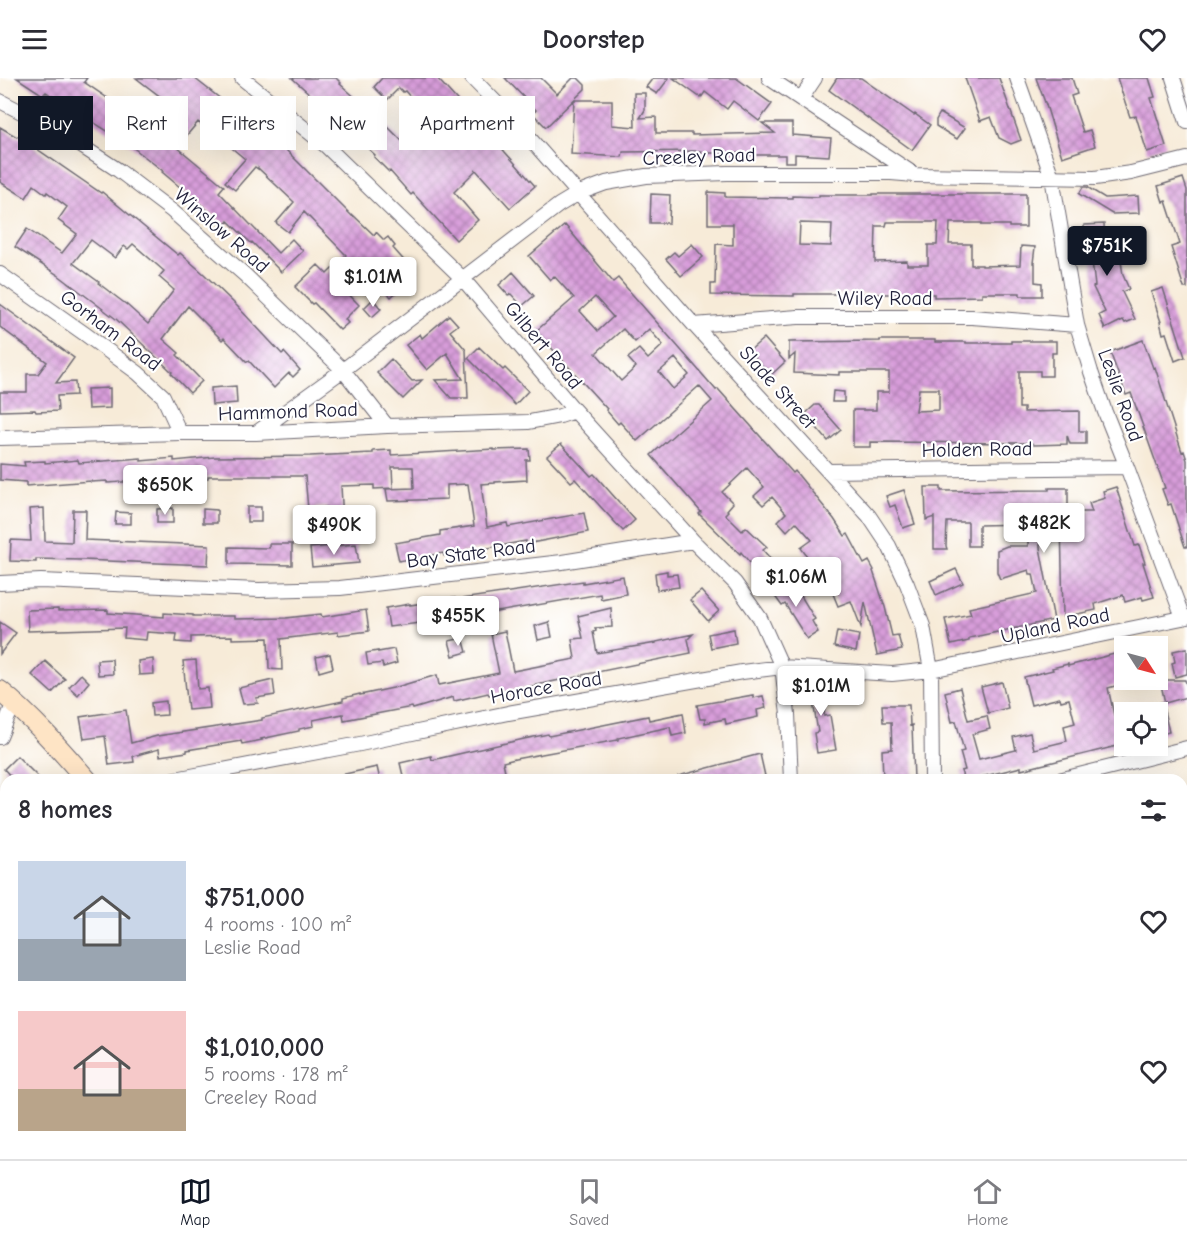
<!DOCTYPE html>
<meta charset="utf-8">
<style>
body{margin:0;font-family:"Comic Neue",sans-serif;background:#f7f7f7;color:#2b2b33;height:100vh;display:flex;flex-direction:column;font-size:22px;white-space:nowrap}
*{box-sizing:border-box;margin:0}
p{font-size:20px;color:#7c7c81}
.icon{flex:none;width:33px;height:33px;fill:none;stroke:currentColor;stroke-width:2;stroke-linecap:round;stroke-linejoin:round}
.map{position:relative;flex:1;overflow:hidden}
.drawer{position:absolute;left:0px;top:696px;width:1188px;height:386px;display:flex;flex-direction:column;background:#fff;border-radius:18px 18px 0 0;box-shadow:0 6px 24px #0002}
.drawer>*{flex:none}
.banner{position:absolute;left:18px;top:18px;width:600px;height:54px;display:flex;gap:12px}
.needle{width:39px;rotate:126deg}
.controls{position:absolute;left:1114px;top:558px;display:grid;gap:12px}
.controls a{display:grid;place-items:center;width:54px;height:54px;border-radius:0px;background:#fff;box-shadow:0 6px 24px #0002;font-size:30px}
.price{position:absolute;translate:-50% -51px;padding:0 14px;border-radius:6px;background:#fff;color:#222;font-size:20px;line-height:39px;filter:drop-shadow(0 2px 3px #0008)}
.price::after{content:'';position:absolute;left:50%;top:36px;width:18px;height:14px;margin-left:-9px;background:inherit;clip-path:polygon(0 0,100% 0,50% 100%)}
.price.current{background:#111827;color:#fff}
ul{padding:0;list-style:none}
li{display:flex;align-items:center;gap:18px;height:150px;padding:0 18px}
li span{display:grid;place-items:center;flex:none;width:168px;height:120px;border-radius:0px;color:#555}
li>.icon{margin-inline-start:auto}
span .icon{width:72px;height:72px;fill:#fffc;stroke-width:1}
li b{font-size:26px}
h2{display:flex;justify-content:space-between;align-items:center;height:72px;padding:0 18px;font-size:26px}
.tag{padding:0 21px;border-radius:0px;background:#fff;box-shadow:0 6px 24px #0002;font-size:21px;line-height:54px}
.tag.current{background:#111827;color:#fff}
header{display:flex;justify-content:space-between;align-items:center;height:78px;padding:0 18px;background:#fff;font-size:27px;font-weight:600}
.tabs{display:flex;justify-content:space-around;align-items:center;height:84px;border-top:2px solid #e1e1e2;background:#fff;font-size:16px;color:#7c7c81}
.tabs a{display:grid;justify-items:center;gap:3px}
.tabs .current{color:#111827}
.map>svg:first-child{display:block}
.building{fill:url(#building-cross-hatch);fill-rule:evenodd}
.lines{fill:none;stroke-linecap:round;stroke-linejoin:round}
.street-casing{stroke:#6d6872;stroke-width:16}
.secondary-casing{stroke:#6d6872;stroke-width:22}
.street{stroke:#fff;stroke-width:14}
.secondary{stroke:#fee4c5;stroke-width:20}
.labels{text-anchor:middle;stroke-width:4.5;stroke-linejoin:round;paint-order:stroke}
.street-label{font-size:20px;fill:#22223b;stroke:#fff}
</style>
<header><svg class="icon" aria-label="menu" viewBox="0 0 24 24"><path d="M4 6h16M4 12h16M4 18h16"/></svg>Doorstep<svg class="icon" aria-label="heart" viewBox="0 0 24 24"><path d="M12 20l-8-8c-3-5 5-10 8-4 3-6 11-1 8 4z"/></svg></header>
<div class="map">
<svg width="1187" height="1081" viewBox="0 0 1187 1081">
<defs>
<pattern id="building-cross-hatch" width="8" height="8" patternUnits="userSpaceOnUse" patternTransform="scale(1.5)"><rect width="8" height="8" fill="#d89dda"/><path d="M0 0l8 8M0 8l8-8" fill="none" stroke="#af80b2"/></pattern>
</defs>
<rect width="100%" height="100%" fill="#fff"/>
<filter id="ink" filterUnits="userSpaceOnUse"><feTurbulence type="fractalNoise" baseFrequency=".0167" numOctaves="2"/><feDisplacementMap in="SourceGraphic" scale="12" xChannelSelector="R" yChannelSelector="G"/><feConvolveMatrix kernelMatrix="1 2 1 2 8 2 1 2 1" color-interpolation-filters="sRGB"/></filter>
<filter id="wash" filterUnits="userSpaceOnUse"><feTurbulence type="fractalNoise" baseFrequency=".008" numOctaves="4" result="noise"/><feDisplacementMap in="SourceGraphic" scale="24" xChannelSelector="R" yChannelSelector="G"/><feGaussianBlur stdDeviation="1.35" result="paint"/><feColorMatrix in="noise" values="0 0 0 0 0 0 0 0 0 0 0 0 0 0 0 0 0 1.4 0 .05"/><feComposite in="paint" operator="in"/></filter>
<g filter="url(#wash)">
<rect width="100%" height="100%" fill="#f7ebd8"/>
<g id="blocks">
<path class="building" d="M17 0H87L84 4 125 32 129 26 148 39 162 20 136 0H194L240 36 241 35 283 71 284 70 352 138 353 137 374 157 376 154 384 162 388 159 395 168 393 170 416 196 391 219 376 203 379 201 359 180 336 203 359 227 345 241 348 245 340 252 314 225 312 226 295 209 318 187 327 196 346 177 304 134 288 154 276 145 294 124 258 90V91L255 89 235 112 225 104 245 81 209 51 208 52 198 44 177 69 224 108 219 114 278 175 292 161 303 173 281 194 252 164 251 165 228 143 225 147 162 94 163 93 131 68 46 14 43 17Z
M292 0H336L341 5 340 6 386 47 402 63 403 62 408 66 421 53 416 49 426 37 405 13 403 14 399 10 387 22 374 9 382 0H437L474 41 475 40 535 108 510 130 476 92 454 114 478 142 456 162 413 115 411 117 390 93 389 94 374 79 375 77 329 35 330 34Z
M505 0H541L557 16 573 0H578L585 7V11L546 49 533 36 536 32Z
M653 0H669L657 16 646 9Z
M673 0H736L772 26 759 43 733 23 727 31 705 14 701 20Z
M837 0H861L914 37 915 36 930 47 912 72 829 12Z
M965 0H999L1021 62 1011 66 999 60 991 39 980 43Z
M1036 0H1072L1077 16 1071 18 1083 54 1090 52 1095 68 1062 79 1046 27Z
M1117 0H1149L1155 19 1151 20 1166 68 1147 74 1136 38 1130 39Z
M634 15H645V32L640 40 656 39V55H692V57L775 55 762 45H792V57L831 60 829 78 795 76V84H785V77H738V75H701V73L623 74 622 79 571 76 574 22H612V47L635 49Z
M940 35 965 50 957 61 936 48V42Z
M0 49 17 59 18 58 101 115 102 114 178 177 180 175 204 196 237 228 282 276 284 274 300 292 293 299 289 295 274 310 249 283 247 284 224 260 222 262 188 228 163 261 179 275 177 277 202 303 190 315 171 295 172 294 116 241 58 197 15 169 27 151 62 175 77 156 58 142 67 129 47 114 46 116 34 107 26 120 0 104ZM91 162 115 180 124 168 128 171 133 166 164 193 159 199 174 212 148 246 127 227 98 205 99 204 73 185Z
M1183 100 1187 112V210H1184L1171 169 1180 166 1166 123 1163 124 1158 108Z
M1083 109H1087L1105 120 1138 118 1139 135 1112 136 1079 116Z
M708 114 725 115V119L792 120V118L819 119V117H873V116H1026V149H1009V147H982V145H950L949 166H971V187H982V188L1020 187 1021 168 1035 169 1033 185H1035V204L1042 205V218H1020V215H982V218L934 219V216H794V218L711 217V206H715L716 166 733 167V146H708ZM887 144H938L937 167H928V187H907V183L875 184 876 148H886ZM800 145 832 146 831 168 799 167Z
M651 116 670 117 669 145H650Z
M1104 146 1105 171 1119 169 1123 197 1129 211 1122 214 1135 241 1125 245 1123 242 1105 251 1099 237 1105 234 1093 209 1095 208 1092 183 1086 184 1084 147Z
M565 147 613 204 618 200 716 312 718 311 793 395 795 393 834 441 845 458 848 456 864 486 869 483 874 492 873 493 885 529 892 558 898 557 902 572 877 577 865 524 861 549 851 523 838 528 827 501 825 503 801 470 812 462 796 444 787 453 778 443 786 435 772 419 763 427 754 418 764 409 747 390 722 414 733 425 727 432 728 433 725 436 742 453 746 449 767 469 763 472 774 485 760 497 741 474 740 476 699 436 701 434 651 377 712 323 699 308 637 363 620 344 618 346 606 332 607 331 536 253 574 220 554 198 550 202 529 178ZM595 219 613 239 598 253 580 233ZM623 251 635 264 649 251 663 267 648 281 639 271 628 280 636 289 621 303 596 275ZM675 280 689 297 673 311 659 294Z
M692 166 703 179 681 198 666 181 674 174 678 178Z
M513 194 534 218 522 228 511 216 508 217 499 207Z
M1163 210 1185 279 1175 283 1166 255 1163 256 1160 244H1161L1151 214Z
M373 221 381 231 372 239 364 230Z
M0 226 74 280 56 305 75 304 76 317 57 318 58 333 36 334 35 332 0 333V314H27V296H38L47 284 0 249Z
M449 237 458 247 450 253 466 272 468 320H451L435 302 463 301 447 275 427 292 406 267 420 256 422 260Z
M764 260 785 284 771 297 749 273Z
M880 262H935V264H966V265H1011V263H1056V275H1052V298H1040V293H1019V330H1024V334L1079 333V353H1086V366H1070L1067 357V366L1033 367 1032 365 870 364V369H853V332H876V314H889V294H839V297L794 295 795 276 789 281V264L880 263ZM919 311H939V332L916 333Z
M1143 262 1153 290 1155 289 1169 334 1182 374 1184 373 1187 382V469H1185L1171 426 1168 427 1162 411 1165 410 1131 315 1126 317 1110 274Z
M479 269 503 292 505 290 528 313 515 327 468 280Z
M391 281 412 303 422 302 403 321 377 295Z
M236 308 237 325 212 327 211 310Z
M110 310V330L88 331 87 311Z
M833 313 844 314V324H832Z
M815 327H819L841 352 828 363 805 336Z
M561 366 591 398 594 396 635 442 623 453 575 401 571 404 547 378Z
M494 371V372L529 371 530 382H526L527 402 495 404V405L481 406 487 449 507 445 508 449 584 435 588 454 526 466V463L444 478 443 475 399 483 395 465 440 457V453L474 448 468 406 447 407V421L388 423 386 411 414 410 413 389H392L393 410 374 411V407L341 408 343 443H327V429L308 431 305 398H208V400L171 403V401L107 405V403L91 404V403L26 408V404L0 402V386L25 388 24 384 45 383V385L78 382 79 385 141 380V383L174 380V383L215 379 310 378 373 375V373L391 372V377Z
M925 409H941V413L1049 412V410H1068V434H1092L1089 425 1105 420 1103 413 1116 409 1135 468 1139 467 1145 485H1143L1154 519 1143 522 1142 519 1125 524 1123 517 1095 526 1096 532 1063 539 1061 442H1040V470L1054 542 969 560V563L951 567 945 541 971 536 969 530 1037 515 1033 496H1030L1029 492 1000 501 997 494V472L1007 468H1028V446L979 447V468H968V444H947L946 468 947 471H934V439L926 442Z
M904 412 915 446 903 450 895 427 890 429 886 418Z
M247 429H261V444H247Z
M44 430 45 463 72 464 73 432H86L85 462 209 467 208 487 82 482 36 481V484L10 483 11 462 31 463 29 431Z
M173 430V445H157V431Z
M203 431 217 432V445H203Z
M116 434 131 435V446H115Z
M269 466H292V487L229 486V469L269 470Z
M356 466 359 485 312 489 310 470Z
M956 491 963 505 936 517 930 503Z
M667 493V497L677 496 679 509 657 512 655 495Z
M623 498 626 516 601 521 600 516 474 538 389 549 386 530 410 526V527L455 520V522L583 503V505Z
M785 503 791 511 795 508 815 541 812 543 818 554 807 561 785 526 782 528 771 513Z
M701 513 719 533 708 543 690 522Z
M611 530 612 549 595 550 596 553 593 554 597 575 656 565V564L693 556 688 561 691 575 582 597V598L560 603V602L489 617 488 615 454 623 453 619 413 631 412 629 344 642 343 636 313 642 314 648 299 651V653L261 661 262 662 242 666 241 663 187 672V674L160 678 159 671 133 678 134 684 109 687 105 658 84 661 80 639 126 632 131 665 157 658 262 642V640L343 623V620L360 616V617L393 610 437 597 439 607 499 595 491 556 505 553 513 593 575 581 572 561 583 560 578 538Z
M58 531V533L108 532V535L164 539V535L193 537V538H234V541L286 540 321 536 322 539 366 532 369 553 338 557V554L281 561 282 592 269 591 268 560 232 561V558L191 559V565L176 564 177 556 147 554 146 562 124 560 125 550 28 553 27 532Z
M0 544 16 555 0 576Z
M549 544 552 559 538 562 535 548Z
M734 551 736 565 711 570 708 556Z
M837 553 859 557 856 574 834 569Z
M463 560 467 574 453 578 449 563Z
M1187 570V596L1175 599 1172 585 1175 584 1173 573Z
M394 571 397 585 383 589 382 585 368 587 366 575 378 573V574Z
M1122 574 1125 587V602H1129V604L1108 610 1114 637 1125 634V666L1021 692V689L981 699 982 702H964L961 693 965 692 960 674 964 673 956 643 952 644 945 614 960 610 968 642 987 638 990 651 972 656 979 681 1016 672 1013 659 1030 655 1034 671 1067 663 1064 648 1075 645 1069 621 1061 623 1060 620 1031 627 1024 599 1053 592 1052 590 1068 586V588Z
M330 576 333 590 319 594 316 579Z
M112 581 113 596 98 597 97 582Z
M153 581 154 596 139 597 138 583Z
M196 582 198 611 208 610 210 630 188 632 183 583Z
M45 583 65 601 52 615 32 597Z
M81 596 89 604 78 617 69 609Z
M273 602 275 617 256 620 258 625 243 626 239 610Z
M1160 602H1185L1187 608V619L1165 625Z
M1002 604 1008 630 988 635 981 609Z
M805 605 827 607 824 638 830 637 836 672 817 675 814 655 818 654 813 624H804Z
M753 617V620L763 618 766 630 757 632 758 639 726 646 725 641 705 645V641H700L697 627Z
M166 623 167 637 152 638 151 625Z
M1162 624 1169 654 1158 657V625Z
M882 627H909L910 648 912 647 914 702H883L882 672 892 671 891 644H883Z
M683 635 686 655 672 658 670 649 618 660V662L515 681 503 684 507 702H404L400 685 431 678 432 682 524 661 548 656 549 658 648 638 649 642Z
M760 676 765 698 749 702H678V698Z
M17 678 41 702H14L4 691Z
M377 689 380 702H340V697Z"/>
</g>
</g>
<g filter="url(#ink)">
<use href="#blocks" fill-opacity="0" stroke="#6d6872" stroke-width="1.5"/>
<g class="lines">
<g class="street-casing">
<path id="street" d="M242 0 325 67 463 201 575 333 693 463 735 505 760 540 782 589 788 636 791 702
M472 0 518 47 694 247 869 438 889 468 907 506 923 548 931 592 932 702
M769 0 912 95
M1017 0 1052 99 1077 247 1091 294 1105 334 1127 389 1183 540
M1173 0 1187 44
M801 21 815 0
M0 23 60 54 118 92 172 133 245 197 343 292 387 348
M0 196 85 256 138 295 163 318 180 355
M694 247 798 239H972L1077 247
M256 355 343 292 559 127 579 115 606 105 646 98 727 95H891L915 97 1095 100 1131 95 1187 81
M0 360 180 355H256L387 348 529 344 560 338 575 333
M828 393 1127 389
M0 505 41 503 259 512 340 510 562 484 693 463
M0 659 14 624
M170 702 360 666 508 635 742 594 782 589 892 596 931 592 1187 539
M1059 702 1187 670
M1182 807 1187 805
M0 967 6 969
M1182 991 1187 993
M593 1076 596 1081
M760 1081 763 1076
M919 1081 920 1076"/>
</g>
<g class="secondary-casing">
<path id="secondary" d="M0 613C32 639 60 671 87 702
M411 1076 413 1081
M190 1081 193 1076"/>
</g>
<use href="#street" class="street"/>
<use href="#secondary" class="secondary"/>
</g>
</g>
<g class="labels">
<g class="street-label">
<text transform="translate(699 78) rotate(-2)" y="7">Creeley Road</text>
<text transform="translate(222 152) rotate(41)" y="7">Winslow Road</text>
<text x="885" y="227">Wiley Road</text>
<text transform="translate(111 252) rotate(37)" y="7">Gorham Road</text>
<text transform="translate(544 267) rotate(50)" y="7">Gilbert Road</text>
<text transform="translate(778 309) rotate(48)" y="7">Slade Street</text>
<text transform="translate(1121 317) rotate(70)" y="7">Leslie Road</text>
<text transform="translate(288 333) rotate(-2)" y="7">Hammond Road</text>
<text transform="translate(977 371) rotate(-1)" y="7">Holden Road</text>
<text transform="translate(471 475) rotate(-7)" y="7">Bay State Road</text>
<text transform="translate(1055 547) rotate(-12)" y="7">Upland Road</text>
<text transform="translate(546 609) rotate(-10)" y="7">Horace Road</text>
</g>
</g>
</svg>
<div class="controls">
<a><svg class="needle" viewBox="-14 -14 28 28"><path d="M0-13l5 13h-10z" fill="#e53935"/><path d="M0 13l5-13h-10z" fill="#7c7c81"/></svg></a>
<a><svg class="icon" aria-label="locate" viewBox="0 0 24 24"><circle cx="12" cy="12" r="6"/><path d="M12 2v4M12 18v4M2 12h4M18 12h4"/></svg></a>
</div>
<b class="price current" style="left:1107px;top:199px">$751K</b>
<b class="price" style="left:373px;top:230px">$1.01M</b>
<b class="price" style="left:165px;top:438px">$650K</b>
<b class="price" style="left:1044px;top:476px">$482K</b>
<b class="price" style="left:334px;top:478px">$490K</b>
<b class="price" style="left:796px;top:530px">$1.06M</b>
<b class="price" style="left:458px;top:569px">$455K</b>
<b class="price" style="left:821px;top:639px">$1.01M</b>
<div class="banner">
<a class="tag current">Buy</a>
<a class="tag">Rent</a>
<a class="tag">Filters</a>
<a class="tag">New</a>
<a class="tag">Apartment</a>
</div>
<section class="drawer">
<h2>8 homes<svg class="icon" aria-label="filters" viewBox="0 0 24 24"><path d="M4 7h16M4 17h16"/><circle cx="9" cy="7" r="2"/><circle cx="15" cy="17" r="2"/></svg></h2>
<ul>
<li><span style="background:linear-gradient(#c9d6e8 65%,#9aa5b1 0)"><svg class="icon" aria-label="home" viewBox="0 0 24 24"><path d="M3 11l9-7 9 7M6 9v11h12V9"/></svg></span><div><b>$751,000</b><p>4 rooms · 100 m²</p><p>Leslie Road</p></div><svg class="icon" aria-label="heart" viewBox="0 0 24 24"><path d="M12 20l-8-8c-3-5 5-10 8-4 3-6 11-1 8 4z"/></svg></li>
<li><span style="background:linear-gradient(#f6c9c9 65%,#b9a48a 0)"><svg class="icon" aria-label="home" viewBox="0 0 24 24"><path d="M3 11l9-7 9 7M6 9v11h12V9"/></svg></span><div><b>$1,010,000</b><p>5 rooms · 178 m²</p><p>Creeley Road</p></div><svg class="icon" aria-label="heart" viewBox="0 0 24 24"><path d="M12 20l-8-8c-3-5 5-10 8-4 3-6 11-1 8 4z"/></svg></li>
</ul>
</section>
</div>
<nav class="tabs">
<a class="current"><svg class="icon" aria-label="map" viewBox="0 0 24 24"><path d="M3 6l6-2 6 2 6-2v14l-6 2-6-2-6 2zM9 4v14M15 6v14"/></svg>Map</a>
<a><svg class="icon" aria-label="saved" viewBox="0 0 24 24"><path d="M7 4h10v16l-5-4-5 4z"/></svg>Saved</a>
<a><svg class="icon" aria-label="home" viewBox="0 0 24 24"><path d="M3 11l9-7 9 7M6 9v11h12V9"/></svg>Home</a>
</nav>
